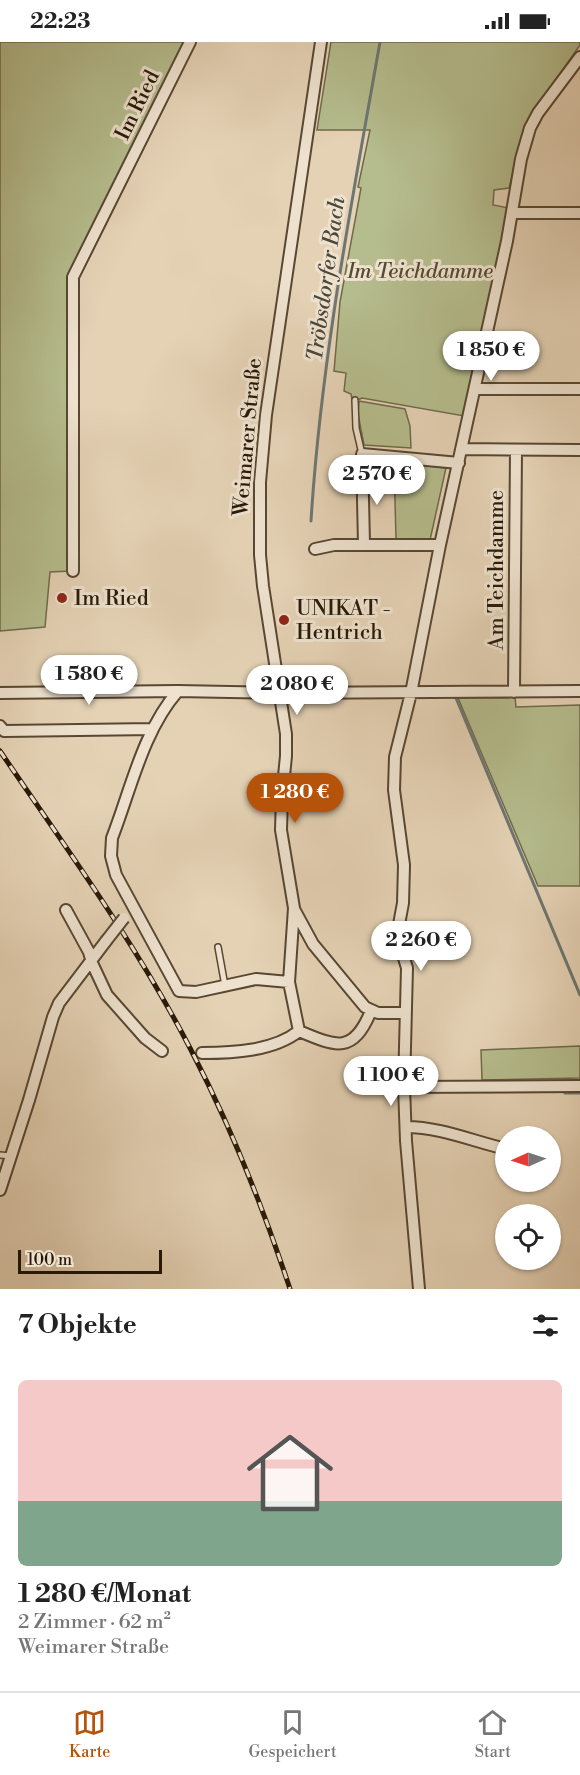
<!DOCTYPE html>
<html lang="de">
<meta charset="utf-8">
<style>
body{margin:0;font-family:"Libre Bodoni",serif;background:#f6f6f6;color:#222;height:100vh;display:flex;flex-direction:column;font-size:22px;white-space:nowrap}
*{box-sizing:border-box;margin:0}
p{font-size:20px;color:#767676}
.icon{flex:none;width:33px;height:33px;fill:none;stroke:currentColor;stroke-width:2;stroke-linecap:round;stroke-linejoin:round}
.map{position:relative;height:1247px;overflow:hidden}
.sheet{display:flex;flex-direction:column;background:#fff;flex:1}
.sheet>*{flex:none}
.needle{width:39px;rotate:267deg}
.buttons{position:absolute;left:495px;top:1084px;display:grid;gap:12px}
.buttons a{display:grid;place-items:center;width:66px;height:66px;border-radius:50%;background:#fff;box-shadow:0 2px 4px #0004;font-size:30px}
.scale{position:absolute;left:18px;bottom:15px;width:144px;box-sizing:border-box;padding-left:6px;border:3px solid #291907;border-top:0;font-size:16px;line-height:21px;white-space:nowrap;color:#291907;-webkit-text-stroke:4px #eee2cf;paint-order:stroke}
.price{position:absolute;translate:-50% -51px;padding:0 14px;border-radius:21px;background:#fff;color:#222;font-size:20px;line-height:39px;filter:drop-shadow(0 2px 3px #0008)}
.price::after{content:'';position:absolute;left:50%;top:36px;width:18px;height:14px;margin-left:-9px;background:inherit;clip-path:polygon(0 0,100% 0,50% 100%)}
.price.selected{background:#b45309;color:#fff}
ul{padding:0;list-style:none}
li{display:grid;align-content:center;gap:12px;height:318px;padding:0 18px}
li+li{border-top:2px solid #e0e0e0}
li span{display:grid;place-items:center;height:186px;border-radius:9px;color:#555}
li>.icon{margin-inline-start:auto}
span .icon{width:108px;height:108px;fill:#fffc;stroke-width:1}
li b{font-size:26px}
h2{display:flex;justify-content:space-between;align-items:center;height:72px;padding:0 18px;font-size:26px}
.status{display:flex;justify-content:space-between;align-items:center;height:42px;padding:0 30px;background:#fff;direction:ltr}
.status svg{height:16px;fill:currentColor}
.dock{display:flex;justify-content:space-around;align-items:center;height:84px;border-top:2px solid #e0e0e0;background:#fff;font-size:16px;color:#767676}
.dock a{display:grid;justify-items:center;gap:3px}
.dock .selected{color:#b45309}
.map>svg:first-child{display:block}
.green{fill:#b5bc8d;stroke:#6f6a4a;stroke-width:1.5}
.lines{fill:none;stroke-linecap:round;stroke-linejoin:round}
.stream{stroke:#6d7772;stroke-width:3}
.service-casing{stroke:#584732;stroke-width:8}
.minor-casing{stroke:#584732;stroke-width:14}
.service{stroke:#eee2cf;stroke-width:5}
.minor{stroke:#eee2cf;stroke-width:10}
.rail-casing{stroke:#291907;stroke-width:5}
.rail{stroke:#eee2cf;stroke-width:3;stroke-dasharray:9;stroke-linecap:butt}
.minor-bridge-casing{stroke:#584732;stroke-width:14;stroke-linecap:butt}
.minor-bridge{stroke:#eee2cf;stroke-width:10}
.poi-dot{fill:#8f2418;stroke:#eee2cf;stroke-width:2}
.labels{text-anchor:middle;stroke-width:6;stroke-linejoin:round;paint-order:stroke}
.street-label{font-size:21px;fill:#291907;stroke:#eee2cf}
.park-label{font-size:21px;font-style:italic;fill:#534a2f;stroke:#eee2cf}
.poi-label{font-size:21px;fill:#291907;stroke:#eee2cf;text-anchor:start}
.water-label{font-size:22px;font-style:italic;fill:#4b483c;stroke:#eee2cf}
</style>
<div class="status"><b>22:23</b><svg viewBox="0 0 49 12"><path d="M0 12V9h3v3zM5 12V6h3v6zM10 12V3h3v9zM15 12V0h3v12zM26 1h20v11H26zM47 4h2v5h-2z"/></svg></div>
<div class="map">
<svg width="580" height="1247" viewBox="0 0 580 1247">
<rect width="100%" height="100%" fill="#e5d2b5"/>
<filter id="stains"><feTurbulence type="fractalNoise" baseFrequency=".00333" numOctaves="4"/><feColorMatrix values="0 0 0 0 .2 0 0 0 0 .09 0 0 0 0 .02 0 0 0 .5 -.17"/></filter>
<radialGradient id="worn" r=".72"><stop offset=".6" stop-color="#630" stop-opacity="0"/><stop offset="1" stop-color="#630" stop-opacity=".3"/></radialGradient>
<path class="green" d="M0 0H187L71 234V529L50 530 45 585 0 589Z
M331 0H580V3L527 79 509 146 494 148 493 163 509 166 464 374 362 356 358 358 352 357 351 352 344 349 346 331 334 329 340 260 361 146 358 145 370 88H317Z
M359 359 405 367 410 384 411 406 364 403 358 372Z
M394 420 446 426 430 498 396 497Z
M515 655 516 665 580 663V844H538L458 656Z
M580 1004V1036L482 1038 481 1008Z"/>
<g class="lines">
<path class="stream" d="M311 479C321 318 352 159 380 0
M456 656 580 953
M565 1051H580"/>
<g class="service-casing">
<path id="service" d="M355 358 356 386 362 412
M350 439 361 438
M218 905 225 944
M0 1113 11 1114"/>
</g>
<g class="minor-casing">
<path id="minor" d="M512 171H580
M475 347H580
M461 407 580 408
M364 502 362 412 459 421
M315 507 334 503H440
M73 529V235L190 0
M514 650 516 408
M0 651 178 649
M0 684 4 689 153 687
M294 867 313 902 365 965 378 971H405
M66 868 89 910 92 921 107 953 145 996 162 1009
M289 940 256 937 196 950 179 949 116 833 111 814 112 796C131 747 143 689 178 649L279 651 580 649
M299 989 289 940 294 866 281 788 282 754 286 714V692L263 544 260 513V440L266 373 321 0
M299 989C337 1005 353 1012 371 969
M202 1011C233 1011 274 1009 299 989
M404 1045 580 1044
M406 1085C440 1085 472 1099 506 1107
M0 1148 29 1058 53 975 59 961 106 899
M419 1247 406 1099 404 1045 407 926 397 893 403 861 404 823 394 748 395 715 411 651 440 503 507 199 521 117 530 86 538 71 580 15"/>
</g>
<use href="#service" class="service"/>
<use href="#minor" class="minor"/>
<g class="rail-casing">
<path id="rail" d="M0 709C66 806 137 903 191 1008 231 1085 263 1165 290 1247"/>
</g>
<use href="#rail" class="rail"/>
<g class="minor-bridge-casing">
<path id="minor-bridge" d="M106 899 124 876"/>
</g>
<use href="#minor-bridge" class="minor-bridge"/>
</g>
<g class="poi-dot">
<circle cx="62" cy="556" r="6"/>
<circle cx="284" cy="578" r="6"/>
</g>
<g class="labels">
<g class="street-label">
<text transform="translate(137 63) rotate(-64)" y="7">Im Ried</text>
<text transform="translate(247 395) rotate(-85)" y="7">Weimarer Straße</text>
<text transform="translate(496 528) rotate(-90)" y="7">Am Teichdamme</text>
</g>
<g class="park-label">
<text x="420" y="236">Im Teichdamme</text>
</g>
<g class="poi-label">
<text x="74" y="563">Im Ried</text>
<text x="296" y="573">UNIKAT -<tspan x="296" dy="24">Hentrich</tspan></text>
</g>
<g class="water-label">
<text transform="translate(325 237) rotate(-82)" y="8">Tröbsdorfer Bach</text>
</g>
</g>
<rect width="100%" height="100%" filter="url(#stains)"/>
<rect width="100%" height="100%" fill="url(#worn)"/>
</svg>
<div class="buttons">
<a><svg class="needle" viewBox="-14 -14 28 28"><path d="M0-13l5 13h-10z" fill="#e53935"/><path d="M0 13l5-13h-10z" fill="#767676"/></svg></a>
<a><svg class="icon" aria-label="locate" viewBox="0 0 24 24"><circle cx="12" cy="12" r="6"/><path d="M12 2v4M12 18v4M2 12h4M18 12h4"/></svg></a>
</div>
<div class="scale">100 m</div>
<b class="price" style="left:491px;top:340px">1 850 €</b>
<b class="price" style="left:377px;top:464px">2 570 €</b>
<b class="price" style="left:89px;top:664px">1 580 €</b>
<b class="price" style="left:297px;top:674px">2 080 €</b>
<b class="price selected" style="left:295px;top:782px">1 280 €</b>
<b class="price" style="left:421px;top:930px">2 260 €</b>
<b class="price" style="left:391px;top:1065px">1 100 €</b>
</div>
<section class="sheet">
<h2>7 Objekte<svg class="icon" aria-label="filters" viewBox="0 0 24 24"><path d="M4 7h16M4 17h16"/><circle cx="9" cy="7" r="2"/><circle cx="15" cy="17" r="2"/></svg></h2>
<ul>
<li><span style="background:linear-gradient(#f6c9c9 65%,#7fa58c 0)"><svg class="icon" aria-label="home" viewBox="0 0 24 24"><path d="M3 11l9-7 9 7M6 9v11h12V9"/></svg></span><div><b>1 280 €/Monat</b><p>2 Zimmer · 62 m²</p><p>Weimarer Straße</p></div></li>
</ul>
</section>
<nav class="dock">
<a class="selected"><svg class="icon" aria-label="map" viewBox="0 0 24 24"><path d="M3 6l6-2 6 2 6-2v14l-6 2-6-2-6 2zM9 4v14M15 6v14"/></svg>Karte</a>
<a><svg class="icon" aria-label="saved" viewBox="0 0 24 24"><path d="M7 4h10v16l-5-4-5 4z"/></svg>Gespeichert</a>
<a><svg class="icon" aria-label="home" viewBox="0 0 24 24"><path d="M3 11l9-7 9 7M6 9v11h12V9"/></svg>Start</a>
</nav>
